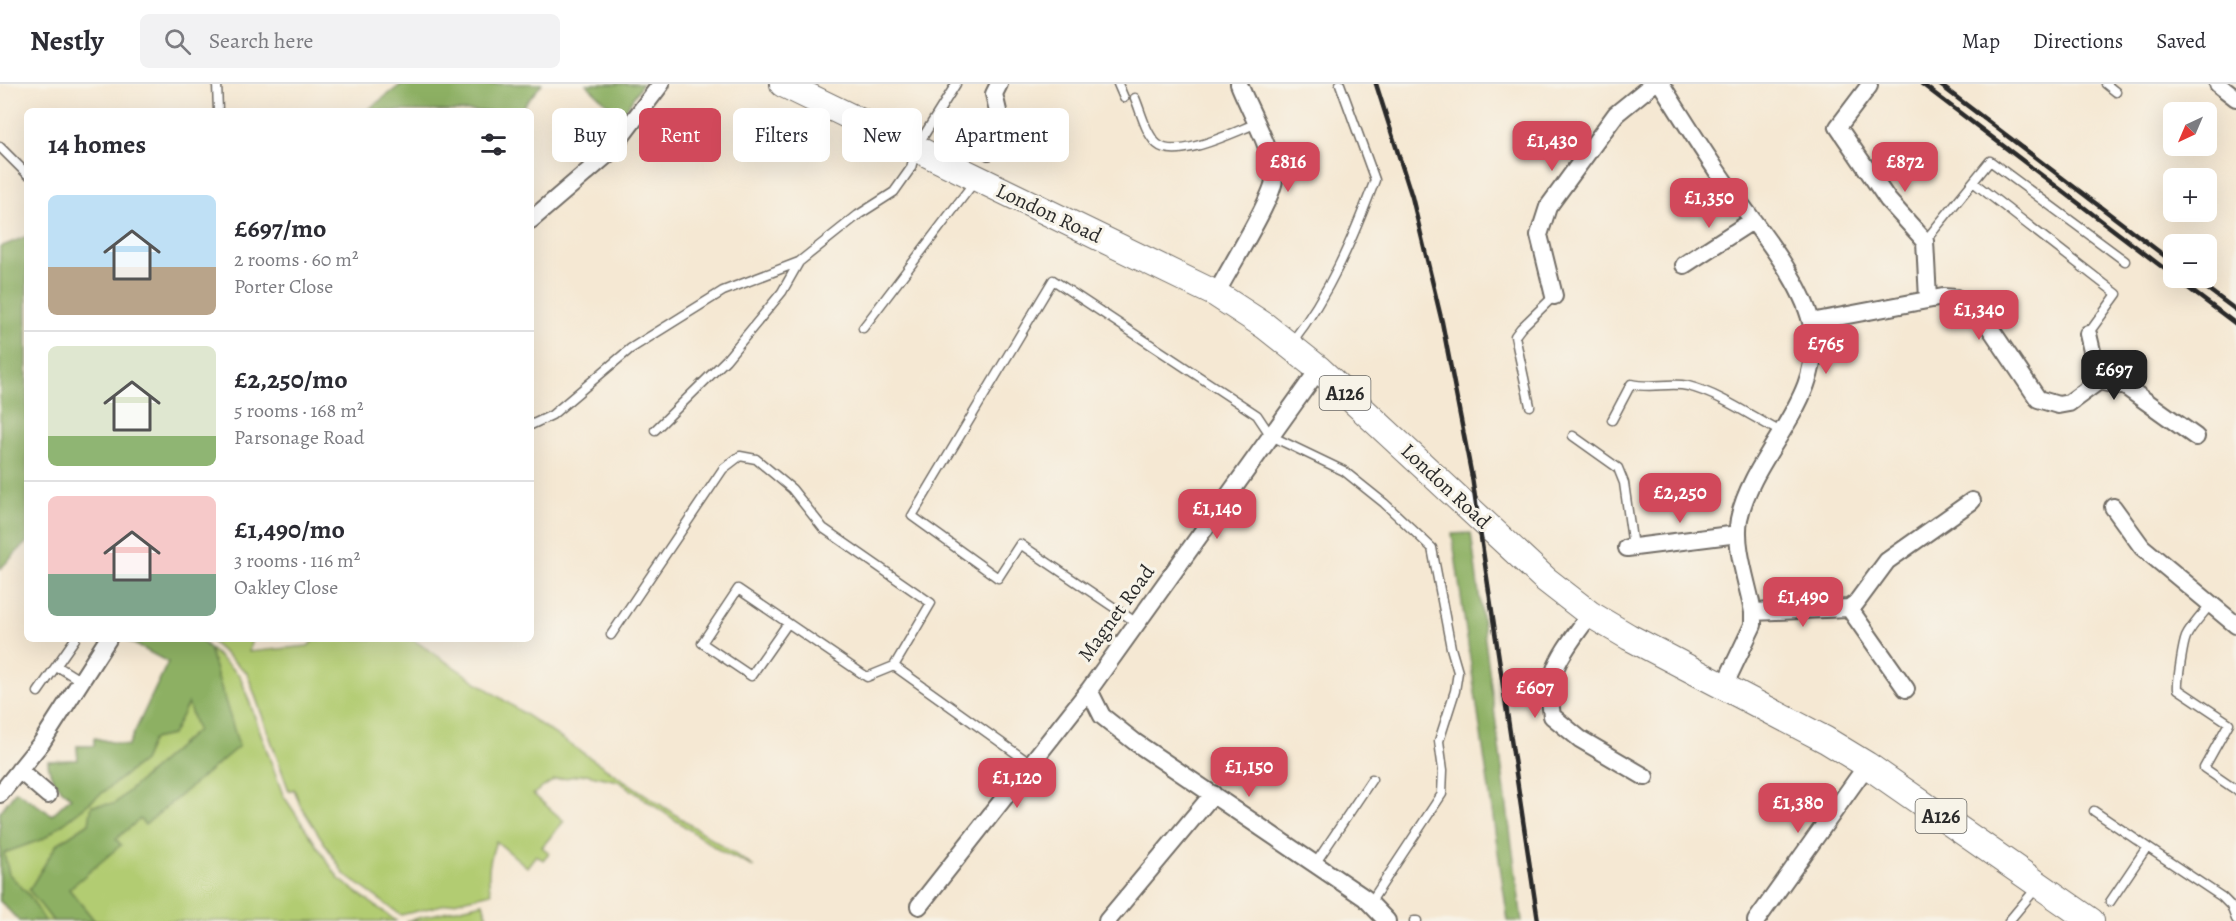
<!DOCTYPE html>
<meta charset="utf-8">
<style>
body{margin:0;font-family:Alegreya,serif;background:#f2f2f3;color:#2b2b33;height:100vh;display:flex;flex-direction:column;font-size:22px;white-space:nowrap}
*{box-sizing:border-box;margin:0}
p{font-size:20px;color:#7c7c81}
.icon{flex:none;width:33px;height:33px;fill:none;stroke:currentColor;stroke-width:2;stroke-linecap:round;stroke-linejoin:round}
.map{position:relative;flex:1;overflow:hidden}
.side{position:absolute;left:24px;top:24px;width:510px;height:534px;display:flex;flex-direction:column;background:#fff;border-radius:9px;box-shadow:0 6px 24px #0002}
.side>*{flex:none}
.banner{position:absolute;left:552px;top:24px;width:570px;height:54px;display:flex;gap:12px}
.needle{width:39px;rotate:224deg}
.fabs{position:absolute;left:2163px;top:18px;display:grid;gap:12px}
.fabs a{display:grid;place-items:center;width:54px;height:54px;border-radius:9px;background:#fff;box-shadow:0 6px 24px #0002;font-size:30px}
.price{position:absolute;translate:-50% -51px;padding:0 14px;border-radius:12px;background:#d1495b;color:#fff;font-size:20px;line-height:39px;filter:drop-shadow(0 2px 3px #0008)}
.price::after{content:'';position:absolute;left:50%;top:36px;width:18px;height:14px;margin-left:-9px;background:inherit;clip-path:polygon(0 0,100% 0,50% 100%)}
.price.selected{background:#222;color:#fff}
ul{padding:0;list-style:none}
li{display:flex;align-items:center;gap:18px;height:150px;padding:0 24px}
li+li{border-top:2px solid #e1e1e2}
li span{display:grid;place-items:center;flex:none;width:168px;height:120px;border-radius:9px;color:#555}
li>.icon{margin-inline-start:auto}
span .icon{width:72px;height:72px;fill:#fffc;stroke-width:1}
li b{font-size:26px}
h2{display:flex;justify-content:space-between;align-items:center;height:72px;padding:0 24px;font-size:26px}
.chip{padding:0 21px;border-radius:9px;background:#fff;box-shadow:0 6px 24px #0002;font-size:21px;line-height:54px}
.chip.selected{background:#d1495b;color:#fff}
header{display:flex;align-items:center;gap:36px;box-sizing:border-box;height:84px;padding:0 30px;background:#fff;border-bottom:2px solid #e1e1e2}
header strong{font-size:28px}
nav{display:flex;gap:33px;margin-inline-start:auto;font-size:21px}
.search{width:420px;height:54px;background:#f2f2f3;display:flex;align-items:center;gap:15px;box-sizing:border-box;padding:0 21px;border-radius:9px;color:#7c7c81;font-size:22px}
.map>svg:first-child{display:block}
.green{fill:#b2cc72;stroke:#6e7c4e;stroke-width:1.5}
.forest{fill:#8db064;stroke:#5c6e48;stroke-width:1.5}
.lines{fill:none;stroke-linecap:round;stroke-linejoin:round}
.service-casing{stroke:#726d66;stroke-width:11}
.minor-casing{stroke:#726d66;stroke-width:20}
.primary-casing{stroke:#726d66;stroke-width:28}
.service{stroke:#fff;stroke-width:8}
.minor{stroke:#fff;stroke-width:16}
.primary{stroke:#fff;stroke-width:26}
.rail{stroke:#2b2b2b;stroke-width:4.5}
.labels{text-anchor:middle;stroke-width:6;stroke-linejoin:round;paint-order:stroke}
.shield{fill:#f7f3e8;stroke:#686764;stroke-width:1.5}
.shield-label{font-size:20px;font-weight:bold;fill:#2b2b2b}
.street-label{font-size:21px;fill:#2b2b2b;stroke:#f7f3e8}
</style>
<header>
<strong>Nestly</strong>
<div class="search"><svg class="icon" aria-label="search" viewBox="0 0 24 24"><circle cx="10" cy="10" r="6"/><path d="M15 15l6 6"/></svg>Search here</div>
<nav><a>Map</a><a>Directions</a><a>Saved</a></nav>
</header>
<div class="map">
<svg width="2236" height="837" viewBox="0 0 2236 837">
<rect width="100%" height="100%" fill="#f7f3e8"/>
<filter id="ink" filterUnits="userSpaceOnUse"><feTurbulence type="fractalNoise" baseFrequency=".0167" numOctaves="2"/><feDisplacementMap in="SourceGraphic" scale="12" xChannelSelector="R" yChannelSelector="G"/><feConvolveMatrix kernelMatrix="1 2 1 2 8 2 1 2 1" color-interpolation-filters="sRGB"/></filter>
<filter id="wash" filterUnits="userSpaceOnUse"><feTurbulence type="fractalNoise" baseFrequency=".008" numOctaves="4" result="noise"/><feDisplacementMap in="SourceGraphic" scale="24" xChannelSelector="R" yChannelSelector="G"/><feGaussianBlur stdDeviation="1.35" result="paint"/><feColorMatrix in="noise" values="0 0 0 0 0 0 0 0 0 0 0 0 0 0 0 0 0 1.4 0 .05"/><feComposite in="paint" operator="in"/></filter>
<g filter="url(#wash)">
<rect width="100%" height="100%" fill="#f5e8d3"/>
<path class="green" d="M125 555H199L240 592 283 711 339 795 396 837H19L0 817V728L16 707 52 731 71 713C58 703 49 694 48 677L78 676 77 662H94V654L128 662 168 578Z
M208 555H252L249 568 308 562 315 555H412L754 783 722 768 618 697 586 690 554 696 533 710 564 737 542 763 549 769 543 776 536 771 527 783 496 757C490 774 486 791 491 809L401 831 344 790 300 721 294 705 289 707 247 589Z
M483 819 488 837H406Z"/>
<path class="forest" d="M402 0H542L519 27H366Z
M586 0H642L621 33Z
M27 152V458L0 485V163Z
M1471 449 1522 837H1508L1452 450Z
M125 555H199L209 564 239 662 145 741 140 735 116 755 121 761 69 805 95 837H53L29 806 57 760 89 739 92 721 114 720 197 646 188 619 172 651 153 655 143 677 43 755 4 769 9 790 29 811 45 837H19L0 817V728L16 707 52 731 71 713C58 703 49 694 48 677L78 676 77 662H94V654L128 662 168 578Z"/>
</g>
<g filter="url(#ink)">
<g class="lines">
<g class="service-casing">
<path id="service" d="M217 0 218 27
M1118 0 1124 14
M2106 0 2116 8
M1135 14C1141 28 1146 50 1157 60 1176 77 1234 48 1255 40
M0 63 27 90
M1973 98 2117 210 2088 250
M1925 157 1990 77 2125 177
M863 244 975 97
M1292 258C1330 209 1353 154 1375 96L1340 0
M1530 322 1515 252 1521 244 1554 212
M1612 336 1631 300C1652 305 1669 298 1688 302 1720 310 1752 333 1781 348
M531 341 552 331 630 265 723 207 799 178
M655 346 726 276 782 208 799 178 858 131 894 108 911 84 916 64 956 0
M1573 352 1618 384 1624 399 1633 463
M2210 521C2203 530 2191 542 2186 553 2183 560 2177 598 2178 605L2229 639 2204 684 2236 706
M788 539 751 592 702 559 738 505 867 593 894 582
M1137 539 1020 460 998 494 912 432 1053 196 1257 331 1271 352 1344 387 1384 419 1432 464 1451 564 1458 588 1455 607 1439 657 1443 686 1442 710 1370 819
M611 551 723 385 740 372 756 375 792 405 823 444 931 519 894 582 1031 680
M57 582 81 597
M38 608 75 555
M2094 727 2147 763
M1315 780 1372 695
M2110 818 2147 763 2222 813 2231 822 2236 835
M1414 837H1417
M2009 837 2038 802"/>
</g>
<g class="minor-casing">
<path id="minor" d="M1661 0C1683 35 1704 69 1728 103 1754 139 1801 195 1811 238 1829 313 1753 367 1739 435 1734 463 1748 500 1753 528V541L1724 602
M2218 0 2236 14
M1869 2 1838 43 1888 116 1925 157 1928 215
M989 67 1001 40 994 10 999 0
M531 136 608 70 661 0
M1684 181 1752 137
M1216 210C1227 188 1274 113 1274 95 1274 68 1249 26 1239 0
M1554 212 1539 151 1548 123 1616 30 1653 0
M1811 238 1943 213 1956 214 1980 229 2038 315 2058 321 2069 319 2099 297
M2088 250 2099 297 2126 303 2196 353
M2113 423 2142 463 2236 541
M1627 464 1738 450
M1753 528 1849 524
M1590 530C1565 567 1544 585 1552 632L1580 655 1645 693
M1906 605 1849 524 1856 519 1887 477 1972 417
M1089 606 1102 632 1135 658 1365 814 1387 837
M19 686 48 711
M0 710 42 658 108 555
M919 822 1089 606 1319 285
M1107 837 1213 710
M1756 837 1867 681"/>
</g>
<g class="primary-casing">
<path id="primary" d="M783 0 1216 210 1265 242 1319 285 1545 495 1590 530 1629 553 1826 656 1867 681 2091 837"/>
</g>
<use href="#service" class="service"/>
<use href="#minor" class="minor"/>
<use href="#primary" class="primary"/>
<path class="rail" d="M1376 0 1412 113 1442 238 1472 393 1538 837
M1922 0 2174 192
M1939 0 2174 179
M2175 194 2236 240
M2193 194 2236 226"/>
</g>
</g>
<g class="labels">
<g class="shield">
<rect x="1319.5" y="292" width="51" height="34" rx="4.5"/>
<rect x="1915.5" y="715" width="51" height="34" rx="4.5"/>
</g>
<g class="shield-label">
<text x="1345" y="316">A126</text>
<text x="1941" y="739">A126</text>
</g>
<g class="street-label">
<text transform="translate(1049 129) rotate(25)" y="7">London Road</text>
<text transform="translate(1446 402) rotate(43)" y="7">London Road</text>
<text transform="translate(1116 529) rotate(-54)" y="7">Magnet Road</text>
</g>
</g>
</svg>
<div class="fabs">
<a><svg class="needle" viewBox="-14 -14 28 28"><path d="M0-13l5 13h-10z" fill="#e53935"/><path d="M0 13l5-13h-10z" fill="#7c7c81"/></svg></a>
<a>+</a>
<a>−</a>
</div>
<b class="price" style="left:1552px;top:88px">£1,430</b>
<b class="price" style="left:1288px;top:109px">£816</b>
<b class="price" style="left:1905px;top:109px">£872</b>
<b class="price" style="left:1709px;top:145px">£1,350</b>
<b class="price" style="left:1979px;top:257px">£1,340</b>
<b class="price" style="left:1826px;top:291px">£765</b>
<b class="price selected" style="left:2114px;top:317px">£697</b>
<b class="price" style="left:1680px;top:440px">£2,250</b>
<b class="price" style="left:1217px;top:456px">£1,140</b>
<b class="price" style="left:1803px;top:544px">£1,490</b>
<b class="price" style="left:1535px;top:635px">£607</b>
<b class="price" style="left:1249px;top:714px">£1,150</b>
<b class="price" style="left:1017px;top:725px">£1,120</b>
<b class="price" style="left:1798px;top:750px">£1,380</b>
<div class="banner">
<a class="chip">Buy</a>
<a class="chip selected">Rent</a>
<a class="chip">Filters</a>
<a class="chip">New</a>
<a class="chip">Apartment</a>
</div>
<section class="side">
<h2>14 homes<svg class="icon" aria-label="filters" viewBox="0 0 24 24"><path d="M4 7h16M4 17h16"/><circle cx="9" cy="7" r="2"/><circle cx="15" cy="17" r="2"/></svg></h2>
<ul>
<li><span style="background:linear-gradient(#bfe0f5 60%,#b9a48a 0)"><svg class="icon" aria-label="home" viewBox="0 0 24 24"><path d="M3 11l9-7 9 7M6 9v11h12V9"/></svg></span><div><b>£697/mo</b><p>2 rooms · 60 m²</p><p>Porter Close</p></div></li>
<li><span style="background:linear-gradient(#dfe7d0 75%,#8fb573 0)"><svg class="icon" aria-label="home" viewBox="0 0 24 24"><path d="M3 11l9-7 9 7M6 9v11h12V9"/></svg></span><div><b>£2,250/mo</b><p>5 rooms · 168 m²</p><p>Parsonage Road</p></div></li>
<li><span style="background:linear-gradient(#f6c9c9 65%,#7fa58c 0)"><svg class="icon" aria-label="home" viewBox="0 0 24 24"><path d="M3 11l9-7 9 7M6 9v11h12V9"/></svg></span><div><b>£1,490/mo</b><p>3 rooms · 116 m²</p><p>Oakley Close</p></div></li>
</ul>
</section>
</div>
